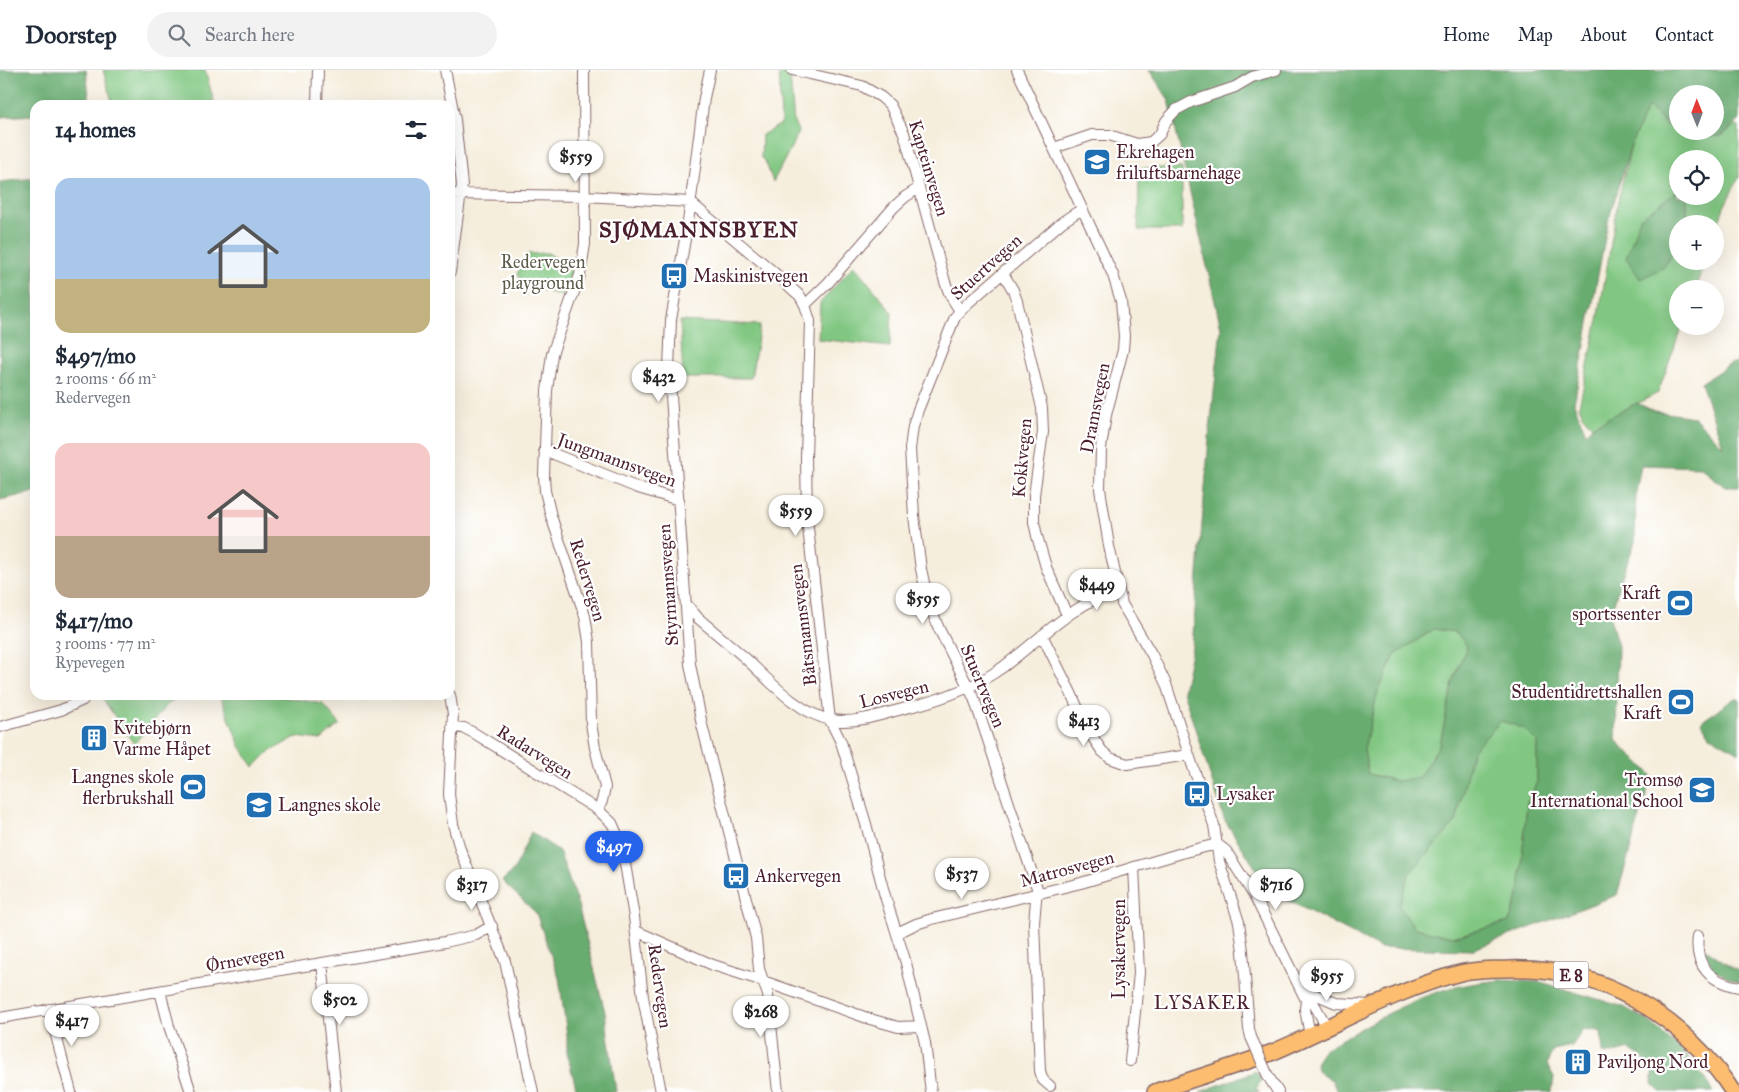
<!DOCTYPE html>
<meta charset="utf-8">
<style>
body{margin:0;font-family:"IM FELL Great Primer",serif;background:#f2f2f3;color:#1f2937;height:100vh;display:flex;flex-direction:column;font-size:19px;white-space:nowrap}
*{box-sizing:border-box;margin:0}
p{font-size:16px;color:#747a83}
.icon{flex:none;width:28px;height:28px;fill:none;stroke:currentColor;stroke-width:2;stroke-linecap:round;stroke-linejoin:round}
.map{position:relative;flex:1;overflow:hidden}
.drawer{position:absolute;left:30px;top:30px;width:425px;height:600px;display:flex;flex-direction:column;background:#fff;border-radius:15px;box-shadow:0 5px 20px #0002}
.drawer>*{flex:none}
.needle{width:32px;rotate:359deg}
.fabs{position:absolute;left:1669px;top:15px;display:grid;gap:10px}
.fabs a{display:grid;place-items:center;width:55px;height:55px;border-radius:50%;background:#fff;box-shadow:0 5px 20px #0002;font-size:25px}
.price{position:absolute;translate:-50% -42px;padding:0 11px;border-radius:18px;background:#fff;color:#222;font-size:16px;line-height:32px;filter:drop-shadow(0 1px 2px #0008)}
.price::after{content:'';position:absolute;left:50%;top:30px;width:15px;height:11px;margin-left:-8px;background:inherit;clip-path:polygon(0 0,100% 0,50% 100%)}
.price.current{background:#2563eb;color:#fff}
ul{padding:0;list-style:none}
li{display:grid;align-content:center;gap:10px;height:265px;padding:0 25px}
li span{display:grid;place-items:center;height:155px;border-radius:15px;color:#555}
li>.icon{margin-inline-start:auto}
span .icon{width:90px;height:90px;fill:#fffc;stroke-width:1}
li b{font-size:21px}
h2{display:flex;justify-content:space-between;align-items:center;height:60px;padding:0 25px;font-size:21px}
header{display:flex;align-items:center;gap:30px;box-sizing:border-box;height:70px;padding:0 25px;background:#fff;border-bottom:1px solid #e0e1e3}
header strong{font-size:24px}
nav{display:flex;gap:28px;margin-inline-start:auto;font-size:18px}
.search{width:350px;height:45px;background:#f2f2f3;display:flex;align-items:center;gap:12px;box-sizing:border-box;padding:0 18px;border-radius:28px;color:#747a83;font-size:19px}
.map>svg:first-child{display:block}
.green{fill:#81c782;stroke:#667356}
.forest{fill:#68ac70;stroke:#59664e;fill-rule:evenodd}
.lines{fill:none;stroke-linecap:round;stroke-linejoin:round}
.minor-casing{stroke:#866769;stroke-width:12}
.highway-casing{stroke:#866769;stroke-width:18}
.minor{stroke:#fff;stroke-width:10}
.highway{stroke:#fcbd6f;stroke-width:15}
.minor-bridge-casing{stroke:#866769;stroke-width:12;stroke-linecap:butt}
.minor-bridge{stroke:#fff;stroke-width:10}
.labels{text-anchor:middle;stroke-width:4.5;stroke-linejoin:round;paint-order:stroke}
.shield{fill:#fff;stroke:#80626b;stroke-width:1}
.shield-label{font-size:16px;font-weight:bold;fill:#4a1f2b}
.poi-label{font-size:18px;fill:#4a1f2b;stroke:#fff;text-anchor:start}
.street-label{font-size:18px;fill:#4a1f2b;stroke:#fff}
.park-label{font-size:18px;fill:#5d5a49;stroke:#fff}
.neighbourhood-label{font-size:19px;letter-spacing:1px;fill:#4a1f2b;stroke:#fff}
.district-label{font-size:22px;font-weight:bold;letter-spacing:1px;fill:#4a1f2b;stroke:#fff}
</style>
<header>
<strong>Doorstep</strong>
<div class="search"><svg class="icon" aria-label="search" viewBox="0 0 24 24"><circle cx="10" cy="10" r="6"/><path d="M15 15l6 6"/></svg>Search here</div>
<nav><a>Home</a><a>Map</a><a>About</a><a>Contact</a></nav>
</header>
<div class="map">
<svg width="1739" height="1022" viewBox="0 0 1739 1022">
<rect width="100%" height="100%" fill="#fff"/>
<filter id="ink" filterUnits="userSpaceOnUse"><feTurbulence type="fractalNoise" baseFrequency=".02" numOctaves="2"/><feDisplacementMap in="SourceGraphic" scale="10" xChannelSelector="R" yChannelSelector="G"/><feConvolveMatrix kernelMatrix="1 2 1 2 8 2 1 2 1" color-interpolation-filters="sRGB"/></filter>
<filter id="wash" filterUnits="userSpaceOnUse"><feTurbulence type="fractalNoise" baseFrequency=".0096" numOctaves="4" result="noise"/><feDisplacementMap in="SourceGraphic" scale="20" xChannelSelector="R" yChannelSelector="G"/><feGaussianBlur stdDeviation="1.12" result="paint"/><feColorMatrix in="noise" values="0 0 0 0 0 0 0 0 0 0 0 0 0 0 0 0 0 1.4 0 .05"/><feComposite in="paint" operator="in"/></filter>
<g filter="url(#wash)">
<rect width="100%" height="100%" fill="#f6eedd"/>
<path class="green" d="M103 0H205L215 35H113Z
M779 0 790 4 794 53 799 62 773 112 766 93 761 88 762 65 781 54Z
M1648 36 1664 53 1676 62 1697 67 1721 66 1735 55 1739 57V107L1724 137 1715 162V154H1687V126H1715V89H1678L1677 123 1675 122 1663 198 1677 178 1678 191H1705L1695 219H1678V256H1682L1658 323 1592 356 1586 350 1579 336 1598 250 1618 131 1632 72Z
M1139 98H1182V160H1138Z
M548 183 575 201 568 227 524 216 517 204 527 184Z
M854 195 892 242 890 277 818 269 820 233Z
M680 251 760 255 751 308H683Z
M1434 559 1456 562 1467 576 1453 612 1440 674 1419 707 1397 711 1368 704 1364 679 1378 621 1395 585Z
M100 625H183L168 634 134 674Z
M220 625H274L323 634 340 654 321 670 296 667 269 682 254 697 240 676Z
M1501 651 1523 658 1537 672V712L1527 733 1519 824 1509 852 1452 867 1415 858 1399 836 1409 804 1456 752 1472 681Z"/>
<path class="forest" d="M0 0H86L90 35H35V45L0 47Z
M1149 0H1739V51L1721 66 1697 67 1676 62 1648 37 1632 72 1608 152 1574 333 1586 363 1592 356 1637 333 1654 341 1694 347 1723 376 1701 313 1730 294 1739 292V417H1725L1700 397 1641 395 1636 422 1635 472 1620 512 1610 548 1618 576 1616 670 1652 705 1617 825 1471 880 1380 878 1270 821 1224 749 1183 621 1192 577 1209 368 1221 258 1169 30ZM1678 24H1715V61H1678ZM1434 559 1456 562 1467 576 1453 612 1440 674 1419 707 1397 711 1368 704 1364 679 1378 621 1395 585ZM1501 651 1523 658 1537 672V712L1527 733 1519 824 1509 852 1452 867 1415 858 1399 836 1409 804 1456 752 1472 681Z
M35 108V422L0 430V112Z
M1675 122 1677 123 1678 126H1687V154H1678L1677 178 1663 198 1640 209 1626 188 1640 148Z
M1735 628H1739V683L1710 666 1701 652Z
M531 762 559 781 578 835 605 942 616 1022H577L567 983V965L559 908 536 843 502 811 514 800Z
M1703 877 1739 902V912L1713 900Z
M1501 910 1541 912 1624 937 1650 952 1684 983 1701 1003 1713 1022H1660L1652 1014 1654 997 1646 995 1643 988 1629 979 1612 984 1603 983 1601 962 1593 959 1582 961 1572 976 1553 980 1547 994 1554 1007 1552 1022H1337L1332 1010C1313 1002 1312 995 1324 979 1361 959 1405 931 1444 920 1463 915 1481 912 1501 910Z
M1256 1001 1262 1009 1256 1019 1260 1022H1200Z"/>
</g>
<g filter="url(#ink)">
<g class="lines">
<g class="minor-casing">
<path id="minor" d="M445 0 455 50 462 115 450 202
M584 0 585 174 580 205 552 284 547 321 544 406 545 421 551 446 585 546 589 572 591 653 595 678 605 717 602 731 598 740
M710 0 704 28 688 152 671 250 669 298 690 594 702 655 756 868 759 899 768 925 778 1022
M792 0 862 16 881 27 890 35 904 63 945 212 950 225 960 241
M1017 0 1100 177 1113 205 1121 231 1124 266 1123 280 1106 345 1101 378 1100 419 1109 476 1122 534 1152 585 1166 614 1193 697 1214 755 1219 791 1239 852 1243 881 1249 959 1251 967
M317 35 318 0
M1054 78 1092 65H1109L1137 74 1151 72 1160 64 1166 51 1176 40 1191 32 1235 17 1252 7 1276 0
M919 118 905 127 894 137 828 213 805 235 810 251 806 387 807 449 830 650 841 672 866 754 885 826 906 893 925 973 931 1022
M450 124 585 126 690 132 770 199 800 226 805 235
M1003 203 1013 220 1017 231 1042 338 1043 362 1034 425V452L1037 466 1046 497 1067 545
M544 380 638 418 679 430
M687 535 698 548C713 561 729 574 744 587 768 609 799 645 832 650 857 654 882 644 906 638 940 630 974 618 1003 597 1040 569 1073 534 1118 519
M1042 565 1071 623 1087 659 1102 681 1110 688 1127 694 1189 685
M450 625 453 644 449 724 453 754 460 779 505 891 533 1022
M0 657 61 640 83 630
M452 657 464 658 474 663 598 740 612 753 622 776 634 847 643 927 661 1022
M1217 774 1226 781 1255 827 1306 930 1305 939 1310 965
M636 861 713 895 763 911 870 949 898 957 921 956
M897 863 916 854 932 849 1081 813 1185 782 1217 774
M1698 866C1694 897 1711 912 1739 917
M322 893 336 1022
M1300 918 1336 933 1370 935
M160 921 169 956 191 1022
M1306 930 1314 934 1327 957
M49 939 71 1022
M0 948 445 872 476 865 492 856
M1130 991 1139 903 1134 797
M1268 1006 1278 1022
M1050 1016 1043 1010 1040 1001 1034 853 1037 818 974 628 939 559 928 531 921 499 914 446 910 379 913 356 918 340 955 247 968 233 1032 178 1062 152 1082 139"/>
</g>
<g class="highway-casing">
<path id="highway" d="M1155 1022C1194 1008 1234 997 1273 982 1335 956 1394 920 1460 903 1476 899 1493 899 1509 899 1600 896 1684 946 1733 1022"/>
</g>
<use href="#minor" class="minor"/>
<use href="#highway" class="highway"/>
<g class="minor-bridge-casing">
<path id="minor-bridge" d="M1251 967 1268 1006"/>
</g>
<use href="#minor-bridge" class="minor-bridge"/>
</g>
</g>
<defs>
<g id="school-square" transform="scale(1.4375)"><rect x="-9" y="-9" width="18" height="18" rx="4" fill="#1f6fb2" stroke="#fff"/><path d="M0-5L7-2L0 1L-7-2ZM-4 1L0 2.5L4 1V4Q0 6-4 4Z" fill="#fff"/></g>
<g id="bus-square" transform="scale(1.4375)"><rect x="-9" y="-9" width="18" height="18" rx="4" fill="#1f6fb2" stroke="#fff"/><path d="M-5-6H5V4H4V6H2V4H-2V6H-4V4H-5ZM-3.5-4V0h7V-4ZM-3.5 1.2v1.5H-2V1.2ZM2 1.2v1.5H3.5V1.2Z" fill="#fff"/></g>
<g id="stadium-square" transform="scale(1.4375)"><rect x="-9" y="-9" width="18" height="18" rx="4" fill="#1f6fb2" stroke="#fff"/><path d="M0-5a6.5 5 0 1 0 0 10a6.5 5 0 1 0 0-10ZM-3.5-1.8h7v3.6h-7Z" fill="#fff"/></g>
<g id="building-square" transform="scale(1.4375)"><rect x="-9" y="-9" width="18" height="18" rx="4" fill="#1f6fb2" stroke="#fff"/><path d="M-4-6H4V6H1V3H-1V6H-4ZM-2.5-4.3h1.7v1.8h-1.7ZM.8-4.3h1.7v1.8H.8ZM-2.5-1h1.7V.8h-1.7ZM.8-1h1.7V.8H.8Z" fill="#fff"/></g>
</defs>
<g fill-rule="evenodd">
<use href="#school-square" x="1097" y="92"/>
<use href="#bus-square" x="674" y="206"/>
<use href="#stadium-square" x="1680" y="533"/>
<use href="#stadium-square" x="1681" y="632"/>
<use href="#building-square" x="94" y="668"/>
<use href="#stadium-square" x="193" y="717"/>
<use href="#school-square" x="1702" y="720"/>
<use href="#bus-square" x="1197" y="724"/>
<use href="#school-square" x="259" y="735"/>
<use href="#bus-square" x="736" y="806"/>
<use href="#building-square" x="1578" y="992"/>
</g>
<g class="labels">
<rect class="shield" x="1553.5" y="891.5" width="35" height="27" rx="4"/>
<g class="shield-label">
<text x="1571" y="911">E 8</text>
</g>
<g class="poi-label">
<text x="1116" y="88">Ekrehagen<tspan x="1116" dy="21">friluftsbarnehage</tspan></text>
<text x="693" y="212">Maskinistvegen</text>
<text x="1661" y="529" text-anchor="end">Kraft<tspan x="1661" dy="21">sportssenter</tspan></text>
<text x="1662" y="628" text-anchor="end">Studentidrettshallen<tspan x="1662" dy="21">Kraft</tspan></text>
<text x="113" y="664">Kvitebjørn<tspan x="113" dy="21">Varme Håpet</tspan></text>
<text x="174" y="713" text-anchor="end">Langnes skole<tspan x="174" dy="21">flerbrukshall</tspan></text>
<text x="1683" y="716" text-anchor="end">Tromsø<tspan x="1683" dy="21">International School</tspan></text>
<text x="1216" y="730">Lysaker</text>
<text x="278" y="741">Langnes skole</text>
<text x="755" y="812">Ankervegen</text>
<text x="1597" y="998">Paviljong Nord</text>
</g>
<g class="street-label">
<text transform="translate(929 98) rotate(73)" y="6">Kapteinvegen</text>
<text transform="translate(986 197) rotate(-42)" y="6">Stuertvegen</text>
<text transform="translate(1095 338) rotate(-79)" y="6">Dramsvegen</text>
<text transform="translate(1022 388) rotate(-85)" y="6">Kokkvegen</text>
<text transform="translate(617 390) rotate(20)" y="6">Jungmannsvegen</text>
<text transform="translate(588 510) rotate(73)" y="6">Redervegen</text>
<text transform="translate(668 515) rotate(-94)" y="6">Styrmannsvegen</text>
<text transform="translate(803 555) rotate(-97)" y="6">Båtsmannsvegen</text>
<text transform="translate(983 616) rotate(67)" y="6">Stuertvegen</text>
<text transform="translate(894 624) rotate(-14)" y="6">Losvegen</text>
<text transform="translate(535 682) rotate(32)" y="6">Radarvegen</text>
<text transform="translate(1067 799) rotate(-15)" y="6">Matrosvegen</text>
<text transform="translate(1119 879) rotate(-90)" y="6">Lysakervegen</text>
<text transform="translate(245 889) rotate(-10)" y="6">Ørnevegen</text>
<text transform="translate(660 916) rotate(82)" y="6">Redervegen</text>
</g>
<g class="park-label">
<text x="543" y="198">Redervegen<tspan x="543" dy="21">playground</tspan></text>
</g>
<g class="neighbourhood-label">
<text x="1202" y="939">LYSAKER</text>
</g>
<g class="district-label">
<text x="699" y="167">SJØMANNSBYEN</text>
</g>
</g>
</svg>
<div class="fabs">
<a><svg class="needle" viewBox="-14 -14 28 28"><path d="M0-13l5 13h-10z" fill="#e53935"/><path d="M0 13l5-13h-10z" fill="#747a83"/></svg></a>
<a><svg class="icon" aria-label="locate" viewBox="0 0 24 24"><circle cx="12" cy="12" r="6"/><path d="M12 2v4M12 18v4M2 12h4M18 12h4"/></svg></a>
<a>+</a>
<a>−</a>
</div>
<b class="price" style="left:576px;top:113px">$559</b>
<b class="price" style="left:659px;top:333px">$432</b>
<b class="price" style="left:796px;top:467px">$559</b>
<b class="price" style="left:1097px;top:541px">$449</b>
<b class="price" style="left:923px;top:555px">$595</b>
<b class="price" style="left:1084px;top:677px">$413</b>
<b class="price current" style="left:614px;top:803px">$497</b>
<b class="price" style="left:962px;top:830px">$537</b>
<b class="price" style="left:472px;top:841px">$317</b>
<b class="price" style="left:1276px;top:841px">$716</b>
<b class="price" style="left:1327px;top:932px">$955</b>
<b class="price" style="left:340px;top:956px">$502</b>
<b class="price" style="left:761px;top:968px">$268</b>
<b class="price" style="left:72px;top:977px">$417</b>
<section class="drawer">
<h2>14 homes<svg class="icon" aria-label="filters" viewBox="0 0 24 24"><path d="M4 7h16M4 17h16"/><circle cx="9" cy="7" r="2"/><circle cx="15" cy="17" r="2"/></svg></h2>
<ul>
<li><span style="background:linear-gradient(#a9c7e8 65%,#c2b280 0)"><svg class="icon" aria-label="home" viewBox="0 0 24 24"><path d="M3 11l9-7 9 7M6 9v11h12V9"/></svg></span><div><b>$497/mo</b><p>2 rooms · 66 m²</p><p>Redervegen</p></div></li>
<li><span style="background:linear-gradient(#f6c9c9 60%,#b9a48a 0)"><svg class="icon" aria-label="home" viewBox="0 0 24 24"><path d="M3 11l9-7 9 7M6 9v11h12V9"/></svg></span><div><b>$417/mo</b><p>3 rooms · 77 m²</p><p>Rypevegen</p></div></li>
</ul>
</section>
</div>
